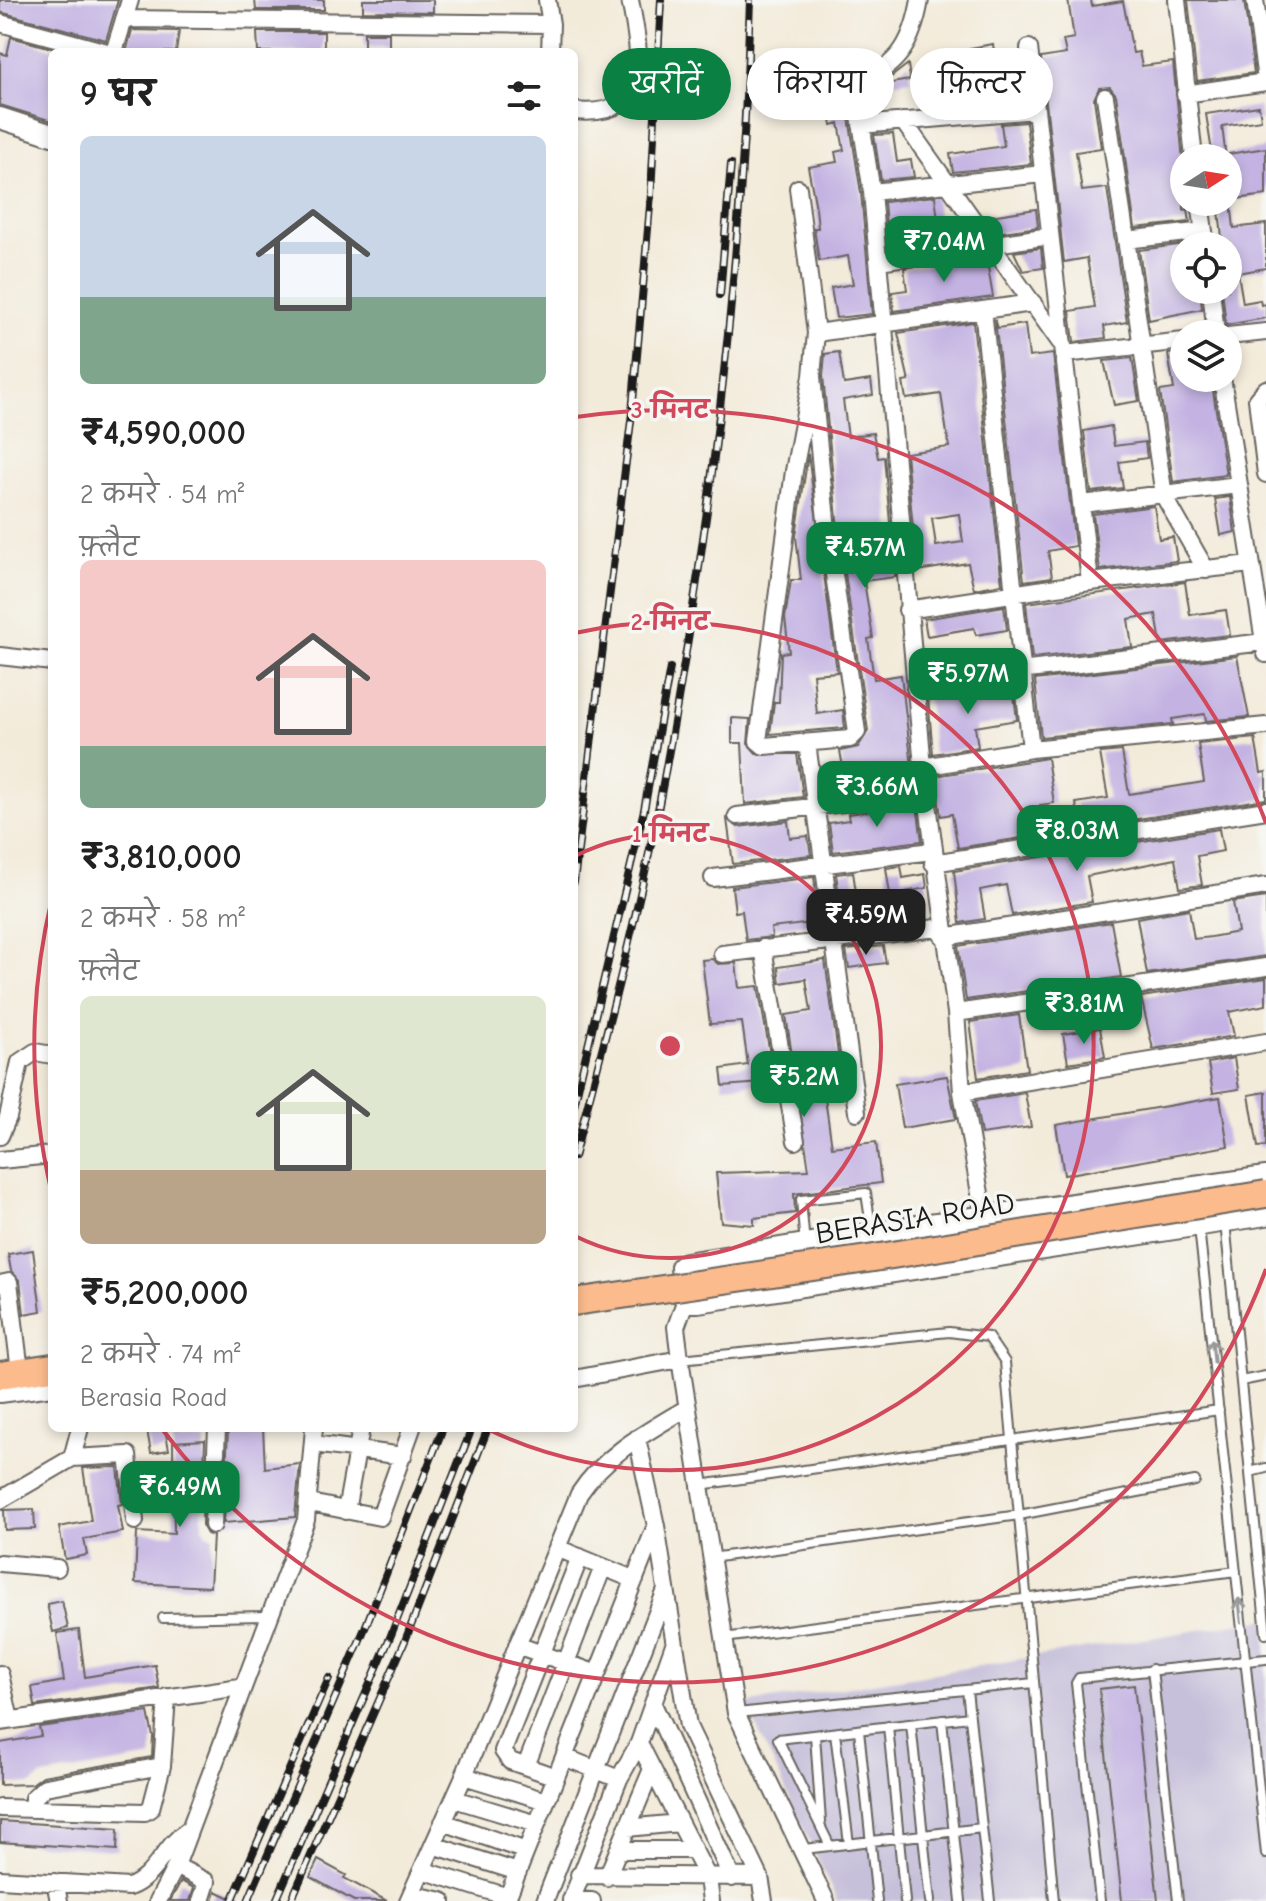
<!DOCTYPE html>
<html lang="hi">
<meta charset="utf-8">
<style>
body{margin:0;font-family:"Comic Neue","Playpen Sans Deva",sans-serif;background:#f6f6f6;color:#222;height:100vh;display:flex;flex-direction:column;font-size:30px;white-space:nowrap}
*{box-sizing:border-box;margin:0}
p{font-size:26px;color:#767676}
.icon{flex:none;width:44px;height:44px;fill:none;stroke:currentColor;stroke-width:2;stroke-linecap:round;stroke-linejoin:round}
.map{position:relative;flex:1;overflow:hidden}
.sheet{position:absolute;left:48px;top:48px;width:530px;height:1384px;display:flex;flex-direction:column;background:#fff;border-radius:12px;box-shadow:0 4px 12px #0003}
.sheet>*{flex:none}
.banner{position:absolute;left:602px;top:48px;width:544px;height:72px;display:flex;gap:16px}
.needle{width:52px;rotate:78deg}
.controls{position:absolute;left:1170px;top:144px;display:grid;gap:16px}
.controls a{display:grid;place-items:center;width:72px;height:72px;border-radius:50%;background:#fff;box-shadow:0 4px 12px #0003;font-size:40px}
.price{position:absolute;translate:-50% -68px;padding:0 18px;border-radius:16px;background:#0b8043;color:#fff;font-size:26px;line-height:52px;filter:drop-shadow(0 2px 4px #0008)}
.price::after{content:'';position:absolute;left:50%;top:48px;width:24px;height:18px;margin-left:-12px;background:inherit;clip-path:polygon(0 0,100% 0,50% 100%)}
.price.active{background:#222;color:#fff}
ul{padding:0;list-style:none}
li{display:grid;align-content:center;gap:16px;height:424px;padding:0 32px}
li span{display:grid;place-items:center;height:248px;border-radius:12px;color:#555}
li>.icon{margin-inline-start:auto}
span .icon{width:144px;height:144px;fill:#fffc;stroke-width:1}
li b{font-size:34px}
h2{display:flex;justify-content:space-between;align-items:center;height:96px;padding:0 32px;font-size:34px}
.tag{padding:0 28px;border-radius:36px;background:#fff;box-shadow:0 4px 12px #0003;font-size:28px;line-height:72px}
.tag.active{background:#0b8043;color:#fff}
.map>svg:first-child{display:block}
.industrial{fill:#c6c0da}
.building{fill:#c3b2e2;fill-rule:evenodd}
.lines{fill:none;stroke-linecap:round;stroke-linejoin:round}
.service-casing{stroke:#67645e;stroke-width:12}
.minor-casing{stroke:#67645e;stroke-width:20}
.tertiary-casing{stroke:#67645e;stroke-width:24}
.primary-casing{stroke:#67645e;stroke-width:30}
.service{stroke:#fff;stroke-width:8}
.minor{stroke:#fff;stroke-width:16}
.tertiary{stroke:#fff;stroke-width:20}
.primary{stroke:#fbbb8d;stroke-width:26}
.rail-casing{stroke:#1c1c1c;stroke-width:8}
.rail{stroke:#f6f6f2;stroke-width:5;stroke-dasharray:15;stroke-linecap:butt}
.primary-bridge-casing{stroke:#67645e;stroke-width:30;stroke-linecap:butt}
.primary-bridge{stroke:#fbbb8d;stroke-width:26}
.oneway{stroke:#999}
.ring{fill:none;stroke:#d1495b;stroke-width:4}
.labels{text-anchor:middle;stroke-width:7;stroke-linejoin:round;paint-order:stroke}
.street-label{font-size:30px;fill:#1c1c1c;stroke:#f6f6f2}
.centre{fill:#d1495b;stroke:#f6f6f2;stroke-width:4}
.ring-label{font-size:24px;text-anchor:middle;font-weight:bold;fill:#d1495b;stroke:#f6f6f2;stroke-width:7;stroke-linejoin:round;paint-order:stroke}
</style>
<div class="map">
<svg width="1266" height="1901" viewBox="0 0 1266 1901">
<rect width="100%" height="100%" fill="#f6f6f2"/>
<filter id="ink" filterUnits="userSpaceOnUse"><feTurbulence type="fractalNoise" baseFrequency=".0125" numOctaves="2"/><feDisplacementMap in="SourceGraphic" scale="16" xChannelSelector="R" yChannelSelector="G"/><feConvolveMatrix kernelMatrix="1 2 1 2 8 2 1 2 1" color-interpolation-filters="sRGB"/></filter>
<filter id="wash" filterUnits="userSpaceOnUse"><feTurbulence type="fractalNoise" baseFrequency=".006" numOctaves="4" result="noise"/><feDisplacementMap in="SourceGraphic" scale="32" xChannelSelector="R" yChannelSelector="G"/><feGaussianBlur stdDeviation="1.8" result="paint"/><feColorMatrix in="noise" values="0 0 0 0 0 0 0 0 0 0 0 0 0 0 0 0 0 1.4 0 .05"/><feComposite in="paint" operator="in"/></filter>
<g filter="url(#wash)">
<rect width="100%" height="100%" fill="#f3ebda"/>
<path class="industrial" d="M1266 1619V1901H837L746 1704Z"/>
<g id="blocks">
<path class="building" d="M0 0H118L106 40 0 12Z
M255 0H324V10H256Z
M363 0H433V12L363 11Z
M1068 0H1091L1092 6 1123 1 1133 53 1139 52 1142 66 1173 62 1184 170V210L1188 209 1190 222 1135 228 1116 95 1110 87 1099 88 1094 99 1101 148 1076 152 1082 191 1107 188 1127 322 1104 326 1106 338 1074 342 1070 311 1095 307 1087 258 1064 262 1041 58 1066 54 1063 40 1074 38Z
M1188 0H1244L1254 73 1197 81Z
M132 30 179 31 176 52H126Z
M257 32H324V52H258Z
M364 33H389V47H364Z
M11 37 65 52H52V121L0 105V53L7 55Z
M993 44 995 59 973 62 970 48Z
M1019 57 1023 92 1006 95 999 60Z
M844 59 848 80 845 93 861 193 872 314 836 318 831 288 853 284 848 256 819 261 814 228H818L816 208 808 167 837 162 835 152 844 150 839 123 832 125 825 89 812 92 808 65Z
M966 63 968 76 945 79 943 66Z
M908 64 910 80 891 83 890 78Z
M940 64 942 78 923 81 921 67Z
M876 86 881 112 871 113 867 92Z
M1259 106 1261 120 1222 126 1226 158H1213L1206 114Z
M1026 122 1031 164 953 172 950 154 1004 146 1001 124Z
M893 134 897 162 911 160 914 177 881 180 874 135Z
M1266 148V195L1228 200V154Z
M935 196 938 220 953 217 956 239 888 249 884 202Z
M1218 202H1231L1234 228 1266 224V268L1238 273 1243 303 1260 300 1261 305 1266 304V318L1226 325 1222 290H1228V246H1223Z
M1036 209 1038 227 996 233 992 227 990 216Z
M1194 243 1184 246V290H1200L1202 309 1149 320 1139 250Z
M1041 248 1043 268 1023 271 1014 252Z
M986 256 993 297 894 311 892 292 907 290 904 268Z
M995 319 998 328 1025 324 1029 357 1053 354 1075 546 1048 551 1052 577 1024 581Z
M973 322 1002 584 974 589 968 563 917 571 906 453 949 447 941 394 906 399 903 382 909 381 898 333ZM959 514 963 542 936 546 932 518Z
M839 352 844 384 871 380 873 395 843 400 848 437 873 433 878 458 884 457 895 577 864 581 873 638 868 639 874 679 901 675 914 783 825 793 822 770 843 767 840 751 858 747 868 731 837 519 823 376 825 354Z
M1184 352V378H1211L1226 475 1173 482 1160 391 1174 389 1168 354Z
M1132 358 1139 401 1114 405 1104 361Z
M1111 426 1114 446 1145 442 1147 458 1119 462 1123 488 1091 492 1084 431Z
M808 454 837 672 813 674 817 714 843 710 845 728 770 734 774 702H779L781 653 789 652 785 618 791 580H801L796 536Z
M1230 497 1235 532 1221 535 1215 499Z
M1154 506 1159 539 1173 537 1177 561 1100 570 1093 514Z
M1185 582 1190 615 1226 610 1230 635 1161 643 1156 614 1128 619 1132 647 1032 658 1026 603Z
M1004 606 1007 630 976 635 974 628 927 636 924 619Z
M1237 656 1249 717 1206 721 1205 714 1172 719 1173 724 1041 737 1035 680Z
M1013 686 1017 720 975 727 978 747 933 754 928 697Z
M732 718 750 719 748 744 757 754H797L803 797 745 804 742 743H732Z
M1255 738 1261 773 1266 772V799L1080 828 1076 803 1108 798 1100 753 1122 751 1129 794 1204 782 1198 744Z
M1047 758 1054 803 1040 805 1045 834 958 848 952 814 941 816 935 776Z
M917 805 922 841 833 852 829 823 849 820 848 814Z
M727 819 738 827 788 821 790 838 808 836 811 855 733 864Z
M1219 829 1223 851 1197 856 1202 885 1180 888 1175 859 1087 876 1092 902 1012 915 1006 885 980 890 985 919 960 923 954 871Z
M901 866 903 878 925 874 927 888 905 892 909 920 843 928 836 874 853 872 857 899 890 894 886 868Z
M814 877 821 931 812 932 811 923 771 928 772 937 746 940 742 911 735 912 732 887Z
M1266 897V956L1147 974 1137 918 1189 909 1194 939 1211 937 1238 932 1233 902Z
M1111 922 1121 977 966 1000 958 946Z
M883 946 886 963 849 968 846 950Z
M712 959 718 964 736 963 739 988 758 986 775 1082 723 1086 721 1069 748 1065 742 1022 710 1024 702 960Z
M825 960 841 1075 822 1078 832 1147 876 1142 881 1183 794 1194 795 1213 754 1218V1225L721 1222 716 1173 809 1170 786 1015 811 1011 806 979 780 983 778 967Z
M1266 978V1005L1229 1012 1234 1036 1153 1049 1141 997Z
M1019 1015 1027 1070 978 1078 970 1022Z
M1100 1028 1105 1057 1068 1063 1063 1034Z
M1234 1058 1239 1089 1213 1093 1208 1063Z
M947 1076 956 1119 902 1128 895 1084Z
M1266 1092V1146L1258 1147 1249 1095Z
M1025 1093 1031 1127 981 1134 975 1101Z
M1220 1097 1228 1146 1064 1175 1056 1125Z
M33 1250 41 1311 24 1314 20 1281 11 1271 8 1254Z
M165 1428 169 1450 151 1453 147 1430Z
M228 1428H263L265 1468 300 1464 295 1517 224 1523Z
M205 1440 202 1525 207 1534 213 1536 210 1587 135 1583 137 1532 174 1534 173 1442Z
M118 1467 122 1504 118 1505 123 1532 84 1539 87 1555 65 1559 59 1527 91 1521 83 1468Z
M34 1509 35 1529 5 1530 4 1510Z
M62 1601 68 1628 53 1632 47 1604Z
M79 1630 85 1677 155 1665 159 1688 35 1706 32 1687 64 1681 57 1633Z
M1134 1685 1158 1901H1122L1099 1689Z
M148 1712 153 1736 152 1757 43 1776 32 1784 0 1785V1743L41 1736 39 1727Z
M0 1821 118 1829 117 1850 0 1842Z
M318 1860 346 1875 344 1878 387 1901H354L310 1877Z
M181 1881 194 1888 190 1901H170Z
M216 1891 237 1901H213Z"/>
</g>
</g>
<g filter="url(#ink)">
<use href="#blocks" fill-opacity="0" stroke="#67645e" stroke-width="2"/>
<g class="lines">
<g class="service-casing">
<path id="service" d="M1225 1222 1266 1634
M1199 1227 1266 1854
M805 1245 801 1200 866 1193 872 1233
M680 1359 949 1332 988 1337 1005 1362 1054 1901
M1241 1381 1266 1376
M1250 1472 1266 1468
M700 1485 1219 1410
M711 1558 1019 1515 1195 1481
M163 1618 268 1616
M724 1638 1236 1571
M1152 1669 1178 1901
M967 1690 990 1901
M737 1713 1034 1683
M942 1720 961 1901
M911 1724 930 1901
M888 1726 905 1901
M859 1730 877 1901
M835 1733 849 1844
M815 1735 821 1822
M830 1846 778 1739 970 1717
M804 1849 982 1828
M1100 1901 1076 1683 1079 1678 1266 1659"/>
</g>
<g class="minor-casing">
<path id="minor" d="M547 0 551 24 550 52
M920 0C913 40 900 66 860 81L856 91 872 192 923 767 956 1013 962 1092 984 1216
M1177 0 1194 158
M1255 0 1266 80
M126 19 551 24
M0 23 107 52
M1029 48 1090 582
M114 52 130 0
M1185 94 1266 82
M1105 97 1164 496 1206 570
M574 111C653 119 641 55 630 0
M903 121 1060 342
M861 125 1036 110
M798 188 816 333 812 376 826 520 857 732 850 739 764 746 758 741 794 471 812 376
M872 192 1043 174
M1200 202 1206 246
M1126 240 1204 231
M879 261 1050 236
M1211 290 1216 334
M983 310 1031 749
M816 333 1033 303
M1228 336 1266 332
M1064 354 1184 341
M1222 378 1266 654
M1266 389 1257 399 1266 474
M1082 504 1238 485
M907 610 1090 582 1251 564
M0 656 52 662
M915 688 1020 671 1264 642
M807 743 857 1112
M923 767 1031 749 1266 726
M737 816 926 793
M933 863 1266 810
M713 878 932 851
M763 948 796 1141
M722 954 937 928 944 937 1266 886
M956 1013 1266 967
M962 1092 1266 1042
M0 1136 8 1117 20 1062 35 1052 52 1055
M0 1160 52 1155
M0 1284 9 1282 19 1363
M686 1299 676 1327 680 1359 736 1713 826 1901
M574 1379 680 1359
M637 1438 656 1526 688 1726 760 1877 764 1901
M314 1444 403 1456
M72 1458 80 1428
M0 1500 72 1458 128 1455 135 1521
M310 1503 380 1517 412 1428
M346 1511 361 1428
M213 1525 217 1428
M557 1548 635 1580
M0 1563 57 1568
M517 1645 597 1674
M0 1674 10 1720
M653 1704 732 1878
M0 1722 240 1687
M639 1743 708 1878 711 1901
M564 1757 655 1528
M526 1766 603 1567
M464 1776 546 1801
M556 1777 510 1761 503 1751 580 1557
M454 1799 537 1824
M0 1808 145 1812 151 1808 162 1766 167 1697
M33 1809V1798L45 1787 162 1766
M443 1822 526 1851
M627 1828 679 1823
M433 1845 518 1872
M618 1850H693
M176 1866 207 1882 201 1901
M422 1870 508 1897
M579 1875 760 1877
M607 1877 652 1769
M0 1879 129 1887C155 1878 164 1846 187 1831
M55 1882 59 1901
M411 1894 442 1901
M571 1900 592 1901
M158 1901 176 1866 306 1520 314 1428
M408 1901 464 1776 579 1494C605 1454 647 1432 687 1408
M506 1901 564 1757 619 1779
M545 1901 666 1590
M571 1901 619 1779 639 1743 673 1647"/>
</g>
<g class="tertiary-casing">
<path id="tertiary" d="M0 118 52 135
M1266 1177 930 1224 686 1263 681 1267 683 1296 688 1302H698L1266 1215
M0 1392 52 1385"/>
</g>
<g class="primary-casing">
<path id="primary" d="M0 1375 52 1367"/>
</g>
<use href="#service" class="service"/>
<use href="#minor" class="minor"/>
<use href="#tertiary" class="tertiary"/>
<use href="#primary" class="primary"/>
<g class="rail-casing">
<path id="rail" d="M720 295 731 164
M574 882 632 413 651 194 661 0
M574 1105 644 810 670 668
M574 1157C604 1042 635 926 658 810 709 543 742 272 750 0
M232 1901 329 1678
M248 1901 365 1628 443 1428
M276 1901 391 1635 472 1428
M291 1901 405 1641 488 1428"/>
</g>
<use href="#rail" class="rail"/>
<g class="primary-bridge-casing">
<path id="primary-bridge" d="M574 1302 874 1258 1266 1194"/>
</g>
<use href="#primary-bridge" class="primary-bridge"/>
</g>
<defs><path id="oneway-shaft" d="M-6 0H5M1.5-3L5.5 0L1.5 3" fill="none" stroke-width="1.6" stroke-linecap="round" stroke-linejoin="round" transform="scale(2)"/></defs>
<g class="oneway">
<use href="#oneway-shaft" transform="translate(1213 1351) rotate(-96)"/>
<use href="#oneway-shaft" transform="translate(1240 1610) rotate(-96)"/>
</g>
</g>
<g class="ring">
<path d="M575 856A212 212 0 1 1 575 1236"/>
<path d="M575 633A424 424 0 1 1 487 1429"/>
<path d="M1266 1269A636 636 0 0 1 162 1429M52 1194A636 636 0 0 1 52 898M576 417A636 636 0 0 1 1266 823"/>
</g>
<g class="labels">
<g class="street-label">
<text transform="translate(915 1218) rotate(-9)" y="10">BERASIA ROAD</text>
</g>
</g>
<circle cx="670" cy="1046" r="12" class="centre"/>
<g class="ring-label">
<text x="670" y="418">3 मिनट</text>
<text x="670" y="630">2 मिनट</text>
<text x="670" y="842">1 मिनट</text>
</g>
</svg>
<div class="controls">
<a><svg class="needle" viewBox="-14 -14 28 28"><path d="M0-13l5 13h-10z" fill="#e53935"/><path d="M0 13l5-13h-10z" fill="#767676"/></svg></a>
<a><svg class="icon" aria-label="locate" viewBox="0 0 24 24"><circle cx="12" cy="12" r="6"/><path d="M12 2v4M12 18v4M2 12h4M18 12h4"/></svg></a>
<a><svg class="icon" aria-label="layers" viewBox="0 0 24 24"><path d="M12 4l9 5-9 5-9-5zM3 14l9 5 9-5"/></svg></a>
</div>
<b class="price" style="left:944px;top:284px">₹7.04M</b>
<b class="price" style="left:865px;top:590px">₹4.57M</b>
<b class="price" style="left:968px;top:716px">₹5.97M</b>
<b class="price" style="left:877px;top:829px">₹3.66M</b>
<b class="price" style="left:1077px;top:873px">₹8.03M</b>
<b class="price active" style="left:866px;top:957px">₹4.59M</b>
<b class="price" style="left:1084px;top:1046px">₹3.81M</b>
<b class="price" style="left:804px;top:1119px">₹5.2M</b>
<b class="price" style="left:180px;top:1529px">₹6.49M</b>
<div class="banner">
<a class="tag active">खरीदें</a>
<a class="tag">किराया</a>
<a class="tag">फ़िल्टर</a>
</div>
<section class="sheet">
<h2>9 घर<svg class="icon" aria-label="filters" viewBox="0 0 24 24"><path d="M4 7h16M4 17h16"/><circle cx="9" cy="7" r="2"/><circle cx="15" cy="17" r="2"/></svg></h2>
<ul>
<li><span style="background:linear-gradient(#c9d6e8 65%,#7fa58c 0)"><svg class="icon" aria-label="home" viewBox="0 0 24 24"><path d="M3 11l9-7 9 7M6 9v11h12V9"/></svg></span><div><b>₹4,590,000</b><p>2 कमरे · 54 m²</p><p>फ़्लैट</p></div></li>
<li><span style="background:linear-gradient(#f6c9c9 75%,#7fa58c 0)"><svg class="icon" aria-label="home" viewBox="0 0 24 24"><path d="M3 11l9-7 9 7M6 9v11h12V9"/></svg></span><div><b>₹3,810,000</b><p>2 कमरे · 58 m²</p><p>फ़्लैट</p></div></li>
<li><span style="background:linear-gradient(#dfe7d0 70%,#b9a48a 0)"><svg class="icon" aria-label="home" viewBox="0 0 24 24"><path d="M3 11l9-7 9 7M6 9v11h12V9"/></svg></span><div><b>₹5,200,000</b><p>2 कमरे · 74 m²</p><p>Berasia Road</p></div></li>
</ul>
</section>
</div>
